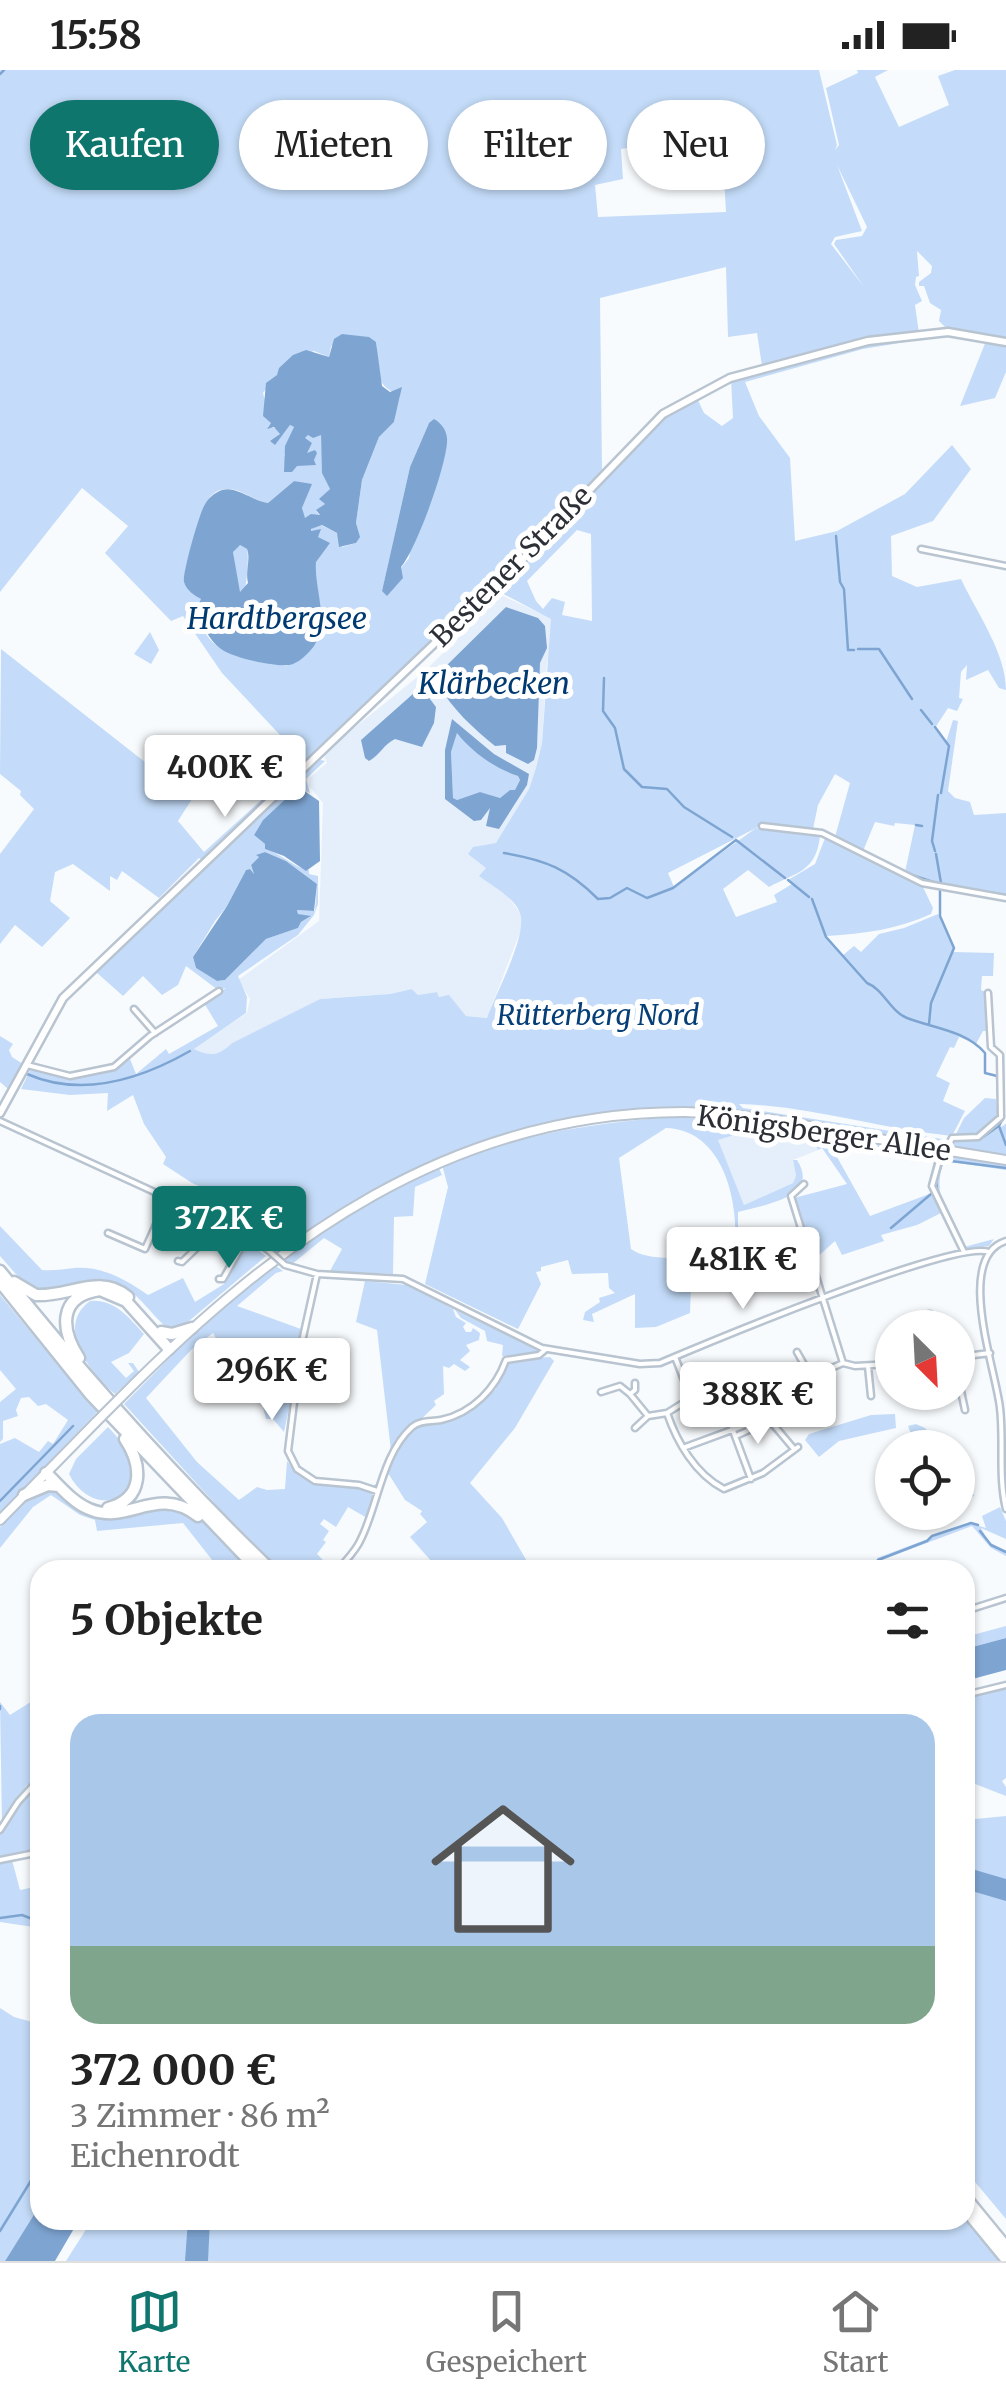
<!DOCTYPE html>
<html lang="de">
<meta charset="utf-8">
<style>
body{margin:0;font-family:Merriweather,serif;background:#f2f2f2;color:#222;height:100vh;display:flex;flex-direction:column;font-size:38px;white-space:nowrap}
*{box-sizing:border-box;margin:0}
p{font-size:32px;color:#767676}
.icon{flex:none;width:55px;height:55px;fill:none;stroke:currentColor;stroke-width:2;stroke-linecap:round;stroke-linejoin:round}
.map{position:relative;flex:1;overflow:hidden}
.panel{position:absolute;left:30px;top:1490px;width:945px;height:670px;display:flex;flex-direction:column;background:#fff;border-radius:30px;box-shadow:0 2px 8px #0004}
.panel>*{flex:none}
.top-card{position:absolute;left:30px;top:30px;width:948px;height:90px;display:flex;gap:20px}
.needle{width:65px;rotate:156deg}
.controls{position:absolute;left:875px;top:1240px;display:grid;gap:20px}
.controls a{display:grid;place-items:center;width:100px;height:100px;border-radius:50%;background:#fff;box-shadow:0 2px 8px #0004;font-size:50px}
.price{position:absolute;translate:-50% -85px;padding:0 22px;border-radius:10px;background:#fff;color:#222;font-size:32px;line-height:65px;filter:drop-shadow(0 2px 5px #0008)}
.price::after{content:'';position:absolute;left:50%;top:60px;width:30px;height:22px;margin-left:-15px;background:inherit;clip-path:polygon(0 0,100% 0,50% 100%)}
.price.current{background:#0f766e;color:#fff}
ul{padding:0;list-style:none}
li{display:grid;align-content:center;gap:20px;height:530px;padding:0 40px}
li+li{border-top:2px solid #e0e0e0}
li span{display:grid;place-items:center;height:310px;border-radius:30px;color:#555}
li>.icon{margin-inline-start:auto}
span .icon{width:180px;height:180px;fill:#fffc;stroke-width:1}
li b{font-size:42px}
h2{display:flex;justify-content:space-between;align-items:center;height:120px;padding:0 40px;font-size:42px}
.pill{padding:0 35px;border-radius:45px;background:#fff;box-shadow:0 2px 8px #0004;font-size:35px;line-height:90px}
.pill.current{background:#0f766e;color:#fff}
.status{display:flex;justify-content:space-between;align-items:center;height:70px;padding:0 50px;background:#fff;direction:ltr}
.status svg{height:28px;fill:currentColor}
.tab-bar{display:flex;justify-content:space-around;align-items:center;height:140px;border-top:2px solid #e0e0e0;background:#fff;font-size:28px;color:#767676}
.tab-bar a{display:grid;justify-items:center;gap:5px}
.tab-bar .current{color:#0f766e}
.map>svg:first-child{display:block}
.built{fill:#e5effb}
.green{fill:#c4dcf9;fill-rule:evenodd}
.water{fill:#7ea5d2;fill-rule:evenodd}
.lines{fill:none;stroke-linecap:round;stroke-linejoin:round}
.stream{stroke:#7ea5d2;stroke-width:2.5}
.minor-casing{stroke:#b9c4d1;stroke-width:9}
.tertiary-casing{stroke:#b9c4d1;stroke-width:11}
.secondary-casing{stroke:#b9c4d1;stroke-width:12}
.motorway-casing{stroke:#b9c4d1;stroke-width:15}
.minor{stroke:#fff;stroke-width:4}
.tertiary{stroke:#fff;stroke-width:6}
.secondary{stroke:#fff;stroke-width:8}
.motorway{stroke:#fff;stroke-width:10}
.minor-bridge-casing{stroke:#b9c4d1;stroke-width:9;stroke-linecap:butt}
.secondary-bridge-casing{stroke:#b9c4d1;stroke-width:12;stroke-linecap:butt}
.minor-bridge{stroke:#fff;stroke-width:4}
.secondary-bridge{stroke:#fff;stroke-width:8}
.labels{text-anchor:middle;stroke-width:10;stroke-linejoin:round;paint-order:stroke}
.street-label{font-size:28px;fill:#2c3036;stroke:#fff}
.park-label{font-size:28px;font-style:italic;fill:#063f77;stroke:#fff}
.water-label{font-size:30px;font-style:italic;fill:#003a71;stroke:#fff}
</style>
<div class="status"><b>15:58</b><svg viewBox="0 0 49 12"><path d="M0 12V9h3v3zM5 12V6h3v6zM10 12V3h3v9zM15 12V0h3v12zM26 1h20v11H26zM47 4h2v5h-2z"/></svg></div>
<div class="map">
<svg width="1006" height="2191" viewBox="0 0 1006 2191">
<rect width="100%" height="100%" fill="#f8fbfd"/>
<path class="built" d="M501 525 551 548V582L547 593 542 673 536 698 529 719 506 758 509 828 521 844 522 857 487 948 466 946 449 926 439 927 437 922 418 925 412 919 390 924 320 929 232 973 222 983 206 986 193 979 247 943 250 929 238 910 319 851 323 733 309 716 310 707 327 693 323 683 426 600Z
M757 1057 770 1059 774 1065 808 1067 818 1080 793 1090 796 1107 793 1113 744 1135 717 1070Z"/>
<path class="green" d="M0 0H819L837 75 835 80 839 75 826 18 858 3 857 0H888L875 7 899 57 949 35 938 6 955 0H1006V269L947 259 939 251 941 240 930 233 924 216H919V212L931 203 932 196 917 181 919 206 916 207 915 215 922 231 915 235 919 263 851 272 762 296 757 263 728 267 726 197 600 228 602 400 509 501 308 695 222 603 183 546 171 551 105 483 128 456 82 418 0 522ZM669 72 688 113 724 108 726 142 598 147 595 115 623 109 621 79ZM837 95 867 157 862 166 836 170 834 174 864 217 831 174 835 167 862 161ZM359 266 376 272C380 300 371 313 400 326L394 352 379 367 362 410 356 453 359 467 356 473 342 477 337 463 321 455 312 458 310 462 317 467 315 502 322 551 287 596C245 588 193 586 201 529L185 514C183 494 192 479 198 460 203 444 205 417 230 419 243 420 254 431 268 433L294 411 311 415 302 438 304 448 320 446 316 441 325 434 320 429 330 419 323 403 321 365H308L304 369 312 373 296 396 284 386 294 357 290 355 275 374 271 371 280 364 279 359 268 357 271 353 263 323C279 303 287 288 314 281L329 287 331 276ZM429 353 409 488 382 521 410 397Z
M948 265 863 279 745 312 759 346 790 388 795 471 837 461 905 424 952 375 971 399 933 451 891 466 892 506 917 517 961 509C977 543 1006 583 1006 620L999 618 988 600 966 610 967 595 961 602 959 628 963 629 957 641 948 638 935 658 946 672 953 650 958 651 948 721 955 728 970 732 974 745 1006 743V827C976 822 928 822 905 802L915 755 895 753 894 756 875 752 863 781 835 767 850 713 835 704 818 735 813 759 761 752 762 755 668 803 674 817 756 758 820 766C816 802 797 802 769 817L748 800 723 819 736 847 777 832 774 825 792 814 788 810 815 794 825 768 922 815 933 838 931 844C898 859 864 864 827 866L843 885 854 876 861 882 879 864 904 858 938 844 953 876V882L994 883 993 906H982L981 920 986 922 989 961H983L976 974 959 967 954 978 950 977 936 1006 950 1013 943 1031 965 1041 952 1066C881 1059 810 1036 739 1034L743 1038 942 1069 944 1077C877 1064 809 1048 740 1042 566 1027 415 1082 275 1183L273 1180 289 1168 286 1155 192 1113 163 1094 166 1087 144 1054 133 1025 107 1041 108 1023 70 1025 21 1019 30 1000 75 1007 116 998 130 989 136 1004 166 979 169 984 218 956 204 933 226 918 218 920 186 896 178 915 162 925 143 906 123 926 96 902 80 915 310 695 321 690 325 691 306 709 310 723 303 720 299 724 293 722 263 750 254 765 265 774V779C281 783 294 798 309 800V804L318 806V834L314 845 298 865 238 906 247 927 246 943 194 979C210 987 219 986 232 973L320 929 390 924 412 919 418 925 437 922 439 927 449 925 466 946 487 948C495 925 528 865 520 843 514 827 492 816 479 806L486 798 468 784 473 777 496 773 529 719 536 698 542 673 551 549 496 520 646 360 675 339 697 328 704 343 722 356 733 348 731 309 865 274ZM577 460 591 464 592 551 562 545 565 532 552 528 543 539 536 531 527 511ZM265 782 286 791 317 814 315 841 297 840 298 844 310 847 301 852 298 858 266 869 225 910 217 911 196 898 193 887 215 851 227 836 246 800 250 799 254 804 251 795 259 787 257 785Z
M986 271 1006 275V302L995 328 960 336Z
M240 475 247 479C249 486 247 515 244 521L239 523 233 482 236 476Z
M150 562 159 580 151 594 134 584Z
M1 579 192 729 178 751 204 782 303 692V695L204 792 199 788 159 828 122 801 117 810 110 806V821L73 794 55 802 50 831 70 848 42 877 15 855 0 874V784L34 739 20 725 21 721 0 704Z
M457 663C475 682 492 695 518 706L520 710 515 720H510L500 728 480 722 457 730 453 728 451 682Z
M0 966 13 974 9 980 12 987 23 994 8 1019 0 1012Z
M985 1028 996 1029 998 1043 994 1048 997 1050 978 1065 955 1066 964 1048Z
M673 1047 779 1054 780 1065 770 1059 759 1061 757 1058 718 1070 744 1135 793 1113 796 1106 793 1090H797C821 1127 764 1135 738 1142V1181L692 1190 690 1243 656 1257 635 1258V1224L592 1244 594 1252 583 1250 585 1242 600 1232 599 1228 615 1223 609 1218 608 1203 572 1204 568 1190 541 1197V1201L536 1202 541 1214 518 1259 425 1214 448 1117 442 1095C520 1065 590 1053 673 1047ZM666 1058C724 1060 739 1132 735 1179 708 1184 655 1196 631 1179L619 1088Z
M1006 1054V1086L950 1078 954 1071 980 1069Z
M788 1055 937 1083 931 1114 943 1142 917 1155 881 1165 884 1171 842 1185 835 1171 815 1189 794 1128 847 1114 822 1078 818 1080 811 1068 790 1063 784 1066ZM827 1069 934 1091 928 1114 932 1123 870 1146Z
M944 1085 1006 1094V1100L944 1091C931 1126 949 1146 964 1177L994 1169 989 1176 963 1179 933 1115Z
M438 1096 442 1105 415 1117 413 1146 394 1147 393 1204 330 1201 342 1179 324 1168 291 1195 281 1188 356 1137Z
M0 1156 42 1200C54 1201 63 1199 74 1198 104 1196 126 1210 148 1225L183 1208 195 1232 224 1214 246 1171 266 1186 189 1251 170 1260C152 1247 139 1222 118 1214 88 1202 55 1231 28 1214 17 1207 9 1196 0 1186Z
M273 1194 283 1201 276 1203 237 1236 301 1259 295 1303 222 1316 210 1321 203 1305 229 1292 213 1263 191 1280 146 1328 197 1392 239 1430 257 1417 267 1420 285 1419 287 1391C307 1422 341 1410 372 1421L374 1432 367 1448 348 1437 336 1457 324 1449 320 1454 329 1461 323 1470 326 1472 317 1484 333 1500H281L220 1439 124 1334 202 1255Z
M365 1211 407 1215 453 1239 456 1247 466 1253 463 1257 466 1262H471L473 1258 480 1263 479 1270 466 1275 470 1281 460 1290 470 1297 465 1301 454 1294 449 1298 443 1296 444 1324 434 1331 436 1335 400 1369 377 1420 367 1416 379 1414 391 1381 377 1260 356 1252Z
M0 1225 97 1342 0 1443V1374L15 1368 39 1382 48 1371 53 1374 68 1350 46 1334 38 1336 29 1327 21 1328 16 1340 18 1346 3 1351V1369L0 1372V1332L16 1319 0 1300Z
M90 1231C115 1229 128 1247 144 1264L129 1283 111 1292 126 1308 134 1301 128 1293H133L139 1302 115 1324C91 1304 54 1257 90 1231Z
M455 1240 541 1282 502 1286 503 1275 487 1271 485 1261 461 1248Z
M550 1287 554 1291 515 1358 470 1413 502 1448 532 1500H439L410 1467 427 1452 420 1444 422 1441 405 1430 388 1403 397 1380 408 1364 418 1355 454 1348 495 1320 509 1290Z
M279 1309 295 1310 284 1362 273 1349H266L261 1329Z
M895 1344 896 1358 839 1371 819 1387 805 1370 809 1364 871 1345Z
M916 1354 925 1358 943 1377H916L908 1356Z
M108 1357C169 1418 98 1460 69 1404L76 1389Z
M958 1378 974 1426 958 1431Z
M53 1416 86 1441 161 1434 198 1447 251 1500H220L183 1453 97 1461 95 1450 80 1445 51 1425 33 1437 0 1478V1457L32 1425Z
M1000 1437 1006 1451V1469L981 1458 989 1472 1006 1482V1486L991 1478 972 1456 879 1491 877 1488 970 1453 986 1458 982 1446Z
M1006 1556V1568L965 1579V1567Z
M1006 1616V1708L1002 1711 1006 1717V1726L970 1712 965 1713V1626Z
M40 1626V1706L26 1716 2 1754 0 1632 10 1645Z
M40 1710V1780L0 1788V1762L22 1728Z
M1006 1746V2149L965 2100V1750Z
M12 1790 20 1820 34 1817V1813L40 1811V1858L0 1852V1792Z
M0 1938 14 1947 40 1954V2135L5 2191H0Z
M965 2148 1000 2191H66L92 2150Z"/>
<path class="water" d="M342 264 369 267 376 272 382 316 390 322 402 317 394 352 379 367 362 410 356 453 360 467 356 473 339 477 337 463 322 455 311 459V461L321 459 318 467 330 473 316 492C314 519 330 551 314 576 309 583 298 594 289 595 275 597 233 588 221 579 208 570 203 554 196 540L201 529C194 525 187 521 184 512 182 504 199 445 204 436 208 428 214 423 222 420 237 416 252 431 268 433L294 411 312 414 302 438 305 448 311 444 320 445 316 440 325 434 319 429 330 419 322 403 321 365 313 368 308 365 305 368 312 373 307 383 315 380 317 383 314 390 316 395 297 396 292 402H284L285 376 294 357 290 355 275 375 270 371 280 364 274 357 267 359 271 353 263 346 266 313 277 305 279 298 293 285 306 280 329 287 334 269ZM240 475 247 479C251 489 245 501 248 513L240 522 233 482Z
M434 349C441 353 446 359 447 368 449 390 416 480 401 497L403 508 387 526 382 521 410 397 429 353Z
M506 537 538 548 545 556 547 578 540 593 537 678 534 690 528 694 506 683V675L495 676C473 658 452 639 438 614L443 599Z
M420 622 427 625 436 637 434 653 422 677 395 669C384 674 380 685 369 691L365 688 361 670 414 623Z
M452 649 494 684 529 704 527 715 499 759 486 756 490 738 481 750 474 751 445 729V680ZM457 663C472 682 494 698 518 706L520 710 515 720H510L500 728 480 722 457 730 453 728 451 682Z
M303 720 319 731 320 791 306 801 284 786 265 779V774L254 765 263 750 292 723 299 724Z
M265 782 286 791 317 814 314 841 297 840 298 844 311 846 301 852 298 858 266 869 225 910 217 911 196 898 193 887 227 836 246 800 250 799 254 804 251 795 259 787 256 785Z
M1006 1568V1600L965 1611V1579Z
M965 1797 1006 1809V1831L965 1819Z
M40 2135V2150H79L55 2191H5Z
M188 2150H210L208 2191H185Z"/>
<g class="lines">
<path class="stream" d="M0 4 4 0
M836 466 840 512 844 519 848 580H854
M858 579H879L912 629
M604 608 603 641 615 658 624 699 642 717 667 719 684 737 732 767
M921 640 932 654
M935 657 949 676 941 723
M916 755 922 756
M736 770 785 808
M935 781 932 771 938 725
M504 783C546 790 568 799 598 829L610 828 627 818 647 828 673 818 736 770
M936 784 941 813
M909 804 936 813
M788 810 809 827
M953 817 1006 825
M812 829 826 867 867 913C883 919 891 942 907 948 932 958 965 960 985 983V1003L997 1006 999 1045
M929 954 931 933 954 878 940 846V819
M27 1004C82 1028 141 1009 190 981
M1002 1050 999 1056 1006 1075
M716 1059 732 1052 779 1058
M788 1059 934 1089
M955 1070 980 1069 999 1056
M937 1119 936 1111 943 1090 1006 1098
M891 1158 931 1124
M0 1431 73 1356
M980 1461 991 1475 1006 1482
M878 1490 927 1471 932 1466 971 1453 978 1455
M778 1500 788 1497 796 1500
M814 1500 871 1492
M0 1636V1639
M0 1848 22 1845 40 1852
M0 2161 40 2096"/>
<g class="minor-casing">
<path id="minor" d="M921 479 1006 496
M762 756 822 763 922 813 1006 828
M134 939 155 963
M27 995 70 1006 114 997 150 966 219 921
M0 1051 248 1165 268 1180
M942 1080 932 1116 964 1182
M946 1080 952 1068 978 1067 1001 1047 1000 985 991 977 988 923
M804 1114 791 1126 843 1293 855 1296 892 1294
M108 1163 145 1179 168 1128
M1006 1171C954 1187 996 1300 1000 1338 1004 1371 998 1406 1006 1439
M178 1191 182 1192 208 1167 218 1151
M285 1195 317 1204 403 1209 542 1278 640 1294 660 1293C707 1273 956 1169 989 1182
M317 1204 301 1276 288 1381 297 1399 315 1411 359 1415 377 1421
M219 1209H223L248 1165
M914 1247 930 1244 932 1258
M797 1282 811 1307
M958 1287 990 1283
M868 1296 871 1326
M958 1307 965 1340
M635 1313V1320L630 1324 648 1346 667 1343 691 1328 675 1287
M731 1317 749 1360 736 1366
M601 1322 620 1316 630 1324
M916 1322 918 1334
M691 1328 731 1317 761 1299
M667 1343C677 1372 695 1404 724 1419L763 1403 798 1377
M818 1343 811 1307 843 1293
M635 1358 648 1346
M732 1358 751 1409
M683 1378 767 1347 794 1379
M338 1500C346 1490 356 1481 361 1469 378 1435 382 1384 412 1357 420 1350 431 1352 441 1350 473 1343 496 1318 506 1290L539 1285 546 1279
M965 1541 1006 1528
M965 1625 1006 1615
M0 1760 18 1732 40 1708
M0 1790 40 1782"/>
</g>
<g class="tertiary-casing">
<path id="tertiary" d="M0 1043 63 928 524 488 663 344 730 308 868 271 948 262 1006 272"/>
</g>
<g class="secondary-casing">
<path id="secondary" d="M121 1327C278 1169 451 1042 684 1042 743 1043 800 1054 857 1065 906 1074 956 1082 1006 1090
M0 1450 96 1352"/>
</g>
<g class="motorway-casing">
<path id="motorway" d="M0 1201C84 1306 174 1406 271 1500
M0 1212 91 1325 258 1500
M14 1212 36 1225C69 1227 100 1203 128 1227
M161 1262 172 1264 192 1258
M79 1288C61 1260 57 1226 100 1220L126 1231 169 1279
M46 1403C59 1415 72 1432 89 1439 128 1456 156 1414 198 1446
M24 1425 48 1415 59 1416
M108 1438C144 1429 143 1396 125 1369
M965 2127 1006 2177
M965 2139 1006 2189"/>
</g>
<use href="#minor" class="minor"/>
<use href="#tertiary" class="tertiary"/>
<use href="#secondary" class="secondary"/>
<use href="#motorway" class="motorway"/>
<g class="minor-bridge-casing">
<path id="minor-bridge" d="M268 1180 285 1195"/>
</g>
<g class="secondary-bridge-casing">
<path id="secondary-bridge" d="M96 1352 121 1327"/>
</g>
<use href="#minor-bridge" class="minor-bridge"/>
<use href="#secondary-bridge" class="secondary-bridge"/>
</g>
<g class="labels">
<g class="street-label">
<text transform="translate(511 496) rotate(-45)" y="10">Bestener Straße</text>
<text transform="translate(824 1063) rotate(8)" y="10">Königsberger Allee</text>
</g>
<g class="park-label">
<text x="598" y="955">Rütterberg Nord</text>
</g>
<g class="water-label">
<text x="277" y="559">Hardtbergsee</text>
<text x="494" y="624">Klärbecken</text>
</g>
</g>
</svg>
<div class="controls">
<a><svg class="needle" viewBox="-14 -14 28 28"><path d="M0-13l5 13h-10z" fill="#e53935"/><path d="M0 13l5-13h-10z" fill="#767676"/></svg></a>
<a><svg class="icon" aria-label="locate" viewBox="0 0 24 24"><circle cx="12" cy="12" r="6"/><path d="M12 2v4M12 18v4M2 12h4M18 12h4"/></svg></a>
</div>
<b class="price" style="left:225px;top:750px">400K €</b>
<b class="price current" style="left:229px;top:1201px">372K €</b>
<b class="price" style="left:743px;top:1242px">481K €</b>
<b class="price" style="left:272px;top:1353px">296K €</b>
<b class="price" style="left:758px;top:1377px">388K €</b>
<div class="top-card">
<a class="pill current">Kaufen</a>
<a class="pill">Mieten</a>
<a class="pill">Filter</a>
<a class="pill">Neu</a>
</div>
<section class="panel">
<h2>5 Objekte<svg class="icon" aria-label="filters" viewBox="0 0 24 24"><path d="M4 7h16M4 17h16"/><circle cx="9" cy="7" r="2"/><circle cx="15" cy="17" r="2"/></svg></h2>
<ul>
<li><span style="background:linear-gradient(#a9c7e8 75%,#7fa58c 0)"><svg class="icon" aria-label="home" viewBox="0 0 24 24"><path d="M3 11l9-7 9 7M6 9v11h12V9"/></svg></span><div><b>372 000 €</b><p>3 Zimmer · 86 m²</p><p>Eichenrodt</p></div></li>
</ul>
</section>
</div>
<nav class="tab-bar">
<a class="current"><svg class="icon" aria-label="map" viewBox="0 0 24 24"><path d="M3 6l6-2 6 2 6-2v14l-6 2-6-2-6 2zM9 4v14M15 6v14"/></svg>Karte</a>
<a><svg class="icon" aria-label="saved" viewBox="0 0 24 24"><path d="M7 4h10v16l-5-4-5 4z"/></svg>Gespeichert</a>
<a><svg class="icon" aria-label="home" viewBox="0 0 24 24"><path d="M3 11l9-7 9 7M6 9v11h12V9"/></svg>Start</a>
</nav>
